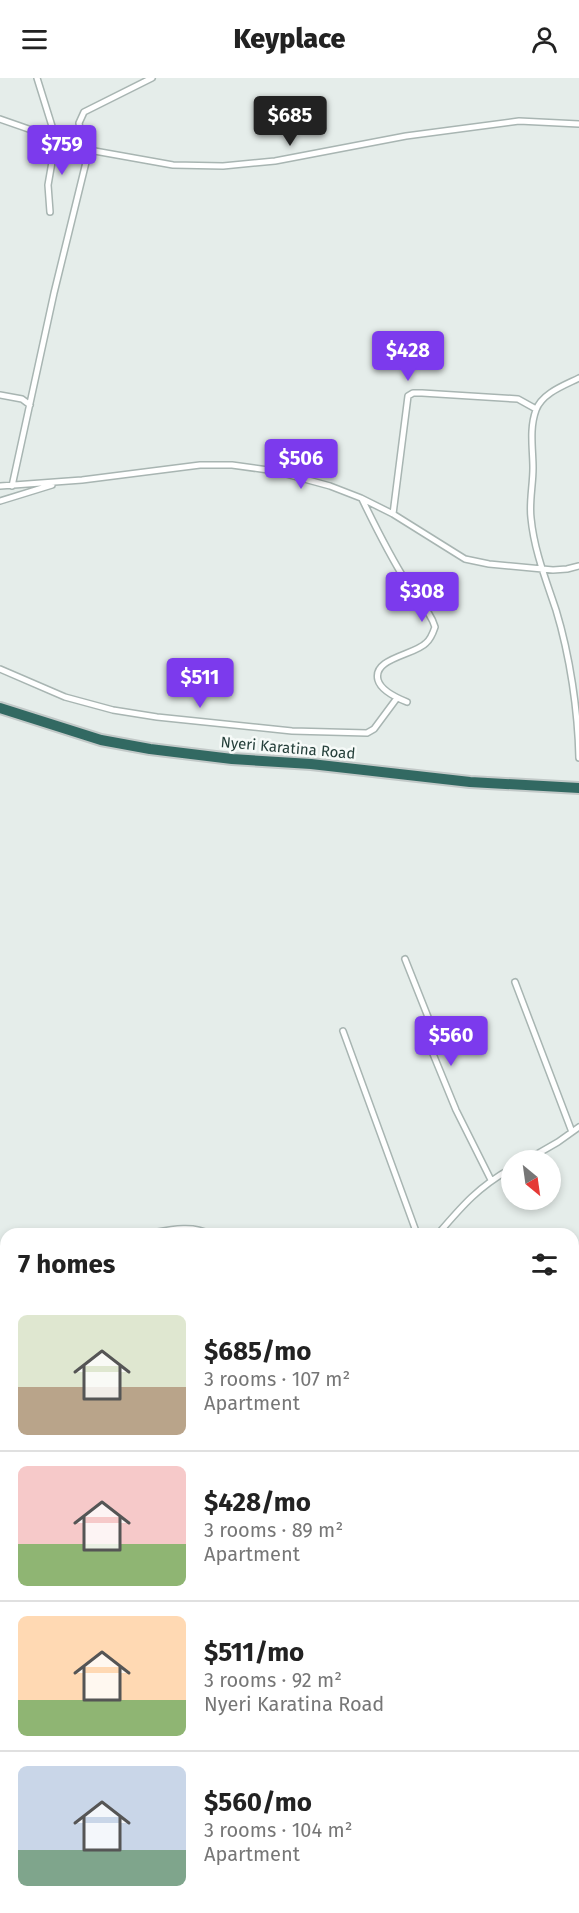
<!DOCTYPE html>
<meta charset="utf-8">
<style>
body{margin:0;font-family:"Fira Sans",sans-serif;background:#f6f6f6;color:#222;height:100vh;display:flex;flex-direction:column;font-size:22px;white-space:nowrap}
*{box-sizing:border-box;margin:0}
p{font-size:20px;color:#767676}
.icon{flex:none;width:33px;height:33px;fill:none;stroke:currentColor;stroke-width:2;stroke-linecap:round;stroke-linejoin:round}
.map{position:relative;flex:1;overflow:hidden}
.sheet{position:absolute;left:0px;top:1150px;width:579px;height:686px;display:flex;flex-direction:column;background:#fff;border-radius:18px 18px 0 0;box-shadow:0 3px 9px #0003}
.sheet>*{flex:none}
.needle{width:39px;rotate:151deg}
.fabs{position:absolute;left:501px;top:1072px;display:grid;gap:12px}
.fabs a{display:grid;place-items:center;width:60px;height:60px;border-radius:50%;background:#fff;box-shadow:0 3px 9px #0003;font-size:30px}
.price{position:absolute;translate:-50% -51px;padding:0 14px;border-radius:6px;background:#7c3aed;color:#fff;font-size:20px;line-height:39px;filter:drop-shadow(0 2px 3px #0008)}
.price::after{content:'';position:absolute;left:50%;top:36px;width:18px;height:14px;margin-left:-9px;background:inherit;clip-path:polygon(0 0,100% 0,50% 100%)}
.price.on{background:#222;color:#fff}
ul{padding:0;list-style:none}
li{display:flex;align-items:center;gap:18px;height:150px;padding:0 18px}
li+li{border-top:2px solid #e0e0e0}
li span{display:grid;place-items:center;flex:none;width:168px;height:120px;border-radius:9px;color:#555}
li>.icon{margin-inline-start:auto}
span .icon{width:72px;height:72px;fill:#fffc;stroke-width:1}
li b{font-size:26px}
h2{display:flex;justify-content:space-between;align-items:center;height:72px;padding:0 18px;font-size:26px}
header{display:flex;justify-content:space-between;align-items:center;height:78px;padding:0 18px;background:#fff;font-size:27px;font-weight:800}
.map>svg:first-child{display:block}
.lines{fill:none;stroke-linecap:round;stroke-linejoin:round}
.river{stroke:#91c0cf;stroke-width:12}
.street-casing{stroke:#a8b5b2;stroke-width:8}
.highway-casing{stroke:#c2c9c8;stroke-width:14}
.street{stroke:#fff;stroke-width:5}
.highway{stroke:#326962;stroke-width:10}
.labels{text-anchor:middle;stroke-width:5;stroke-linejoin:round;paint-order:stroke}
.street-label{font-size:15px;fill:#253f3a;stroke:#f6faf8}
</style>
<header><svg class="icon" aria-label="menu" viewBox="0 0 24 24"><path d="M4 6h16M4 12h16M4 18h16"/></svg>Keyplace<svg class="icon" aria-label="person" viewBox="0 0 24 24"><circle cx="12" cy="8" r="4"/><path d="M4 21q1-7 8-7t8 7"/></svg></header>
<div class="map">
<svg width="579" height="1835" viewBox="0 0 579 1835">
<rect width="100%" height="100%" fill="#e5edea"/>
<g class="lines">
<path class="river" d="M0 1826 2 1835"/>
<g class="street-casing">
<path id="street" d="M37 0 56 61 48 107 50 134
M0 41 89 72 173 87 223 88 275 83 406 58 519 43 579 46
M83 70 79 45 84 34 152 0
M579 300C565 307 542 315 536 332 529 351 533 371 533 390 533 407 529 424 531 440 534 472 546 502 556 532 570 578 578 633 579 680
M0 317 22 321 30 327
M0 408 82 402 200 387H232L275 393 330 408 361 420 393 436 465 481 489 486 553 492 567 491 579 488
M12 408 54 215 89 72
M362 421C376 450 390 478 407 505 416 520 430 532 435 549 433 555 431 561 426 565 415 577 372 580 378 602 381 613 397 620 407 624
M0 423 52 407
M393 436 408 318 413 315H422L518 321 536 331
M0 591 65 619 113 632 157 639 292 653 367 655 374 651 397 620
M405 881 432 949 431 971 456 1032 491 1102
M515 904 572 1054
M343 953 417 1156
M525 1083 558 1064 579 1049
M146 1156C165 1153 192 1146 209 1156
M438 1156C462 1128 478 1109 512 1090
M0 1183 6 1182
M573 1189 579 1190
M0 1328H6
M0 1443 6 1444
M573 1517 579 1516
M377 1835 379 1830"/>
</g>
<g class="highway-casing">
<path id="highway" d="M0 630 101 662 150 671 232 681 311 686 470 704 579 710"/>
</g>
<use href="#street" class="street"/>
<use href="#highway" class="highway"/>
</g>
<g class="labels">
<g class="street-label">
<text transform="translate(288 670) rotate(5)" y="5">Nyeri Karatina Road</text>
</g>
</g>
</svg>
<div class="fabs">
<a><svg class="needle" viewBox="-14 -14 28 28"><path d="M0-13l5 13h-10z" fill="#e53935"/><path d="M0 13l5-13h-10z" fill="#767676"/></svg></a>
</div>
<b class="price on" style="left:290px;top:69px">$685</b>
<b class="price" style="left:62px;top:98px">$759</b>
<b class="price" style="left:408px;top:304px">$428</b>
<b class="price" style="left:301px;top:412px">$506</b>
<b class="price" style="left:422px;top:545px">$308</b>
<b class="price" style="left:200px;top:631px">$511</b>
<b class="price" style="left:451px;top:989px">$560</b>
<section class="sheet">
<h2>7 homes<svg class="icon" aria-label="filters" viewBox="0 0 24 24"><path d="M4 7h16M4 17h16"/><circle cx="9" cy="7" r="2"/><circle cx="15" cy="17" r="2"/></svg></h2>
<ul>
<li><span style="background:linear-gradient(#dfe7d0 60%,#b9a48a 0)"><svg class="icon" aria-label="home" viewBox="0 0 24 24"><path d="M3 11l9-7 9 7M6 9v11h12V9"/></svg></span><div><b>$685/mo</b><p>3 rooms · 107 m²</p><p>Apartment</p></div></li>
<li><span style="background:linear-gradient(#f6c9c9 65%,#8fb573 0)"><svg class="icon" aria-label="home" viewBox="0 0 24 24"><path d="M3 11l9-7 9 7M6 9v11h12V9"/></svg></span><div><b>$428/mo</b><p>3 rooms · 89 m²</p><p>Apartment</p></div></li>
<li><span style="background:linear-gradient(#ffd9b3 70%,#8fb573 0)"><svg class="icon" aria-label="home" viewBox="0 0 24 24"><path d="M3 11l9-7 9 7M6 9v11h12V9"/></svg></span><div><b>$511/mo</b><p>3 rooms · 92 m²</p><p>Nyeri Karatina Road</p></div></li>
<li><span style="background:linear-gradient(#c9d6e8 70%,#7fa58c 0)"><svg class="icon" aria-label="home" viewBox="0 0 24 24"><path d="M3 11l9-7 9 7M6 9v11h12V9"/></svg></span><div><b>$560/mo</b><p>3 rooms · 104 m²</p><p>Apartment</p></div></li>
</ul>
</section>
</div>
